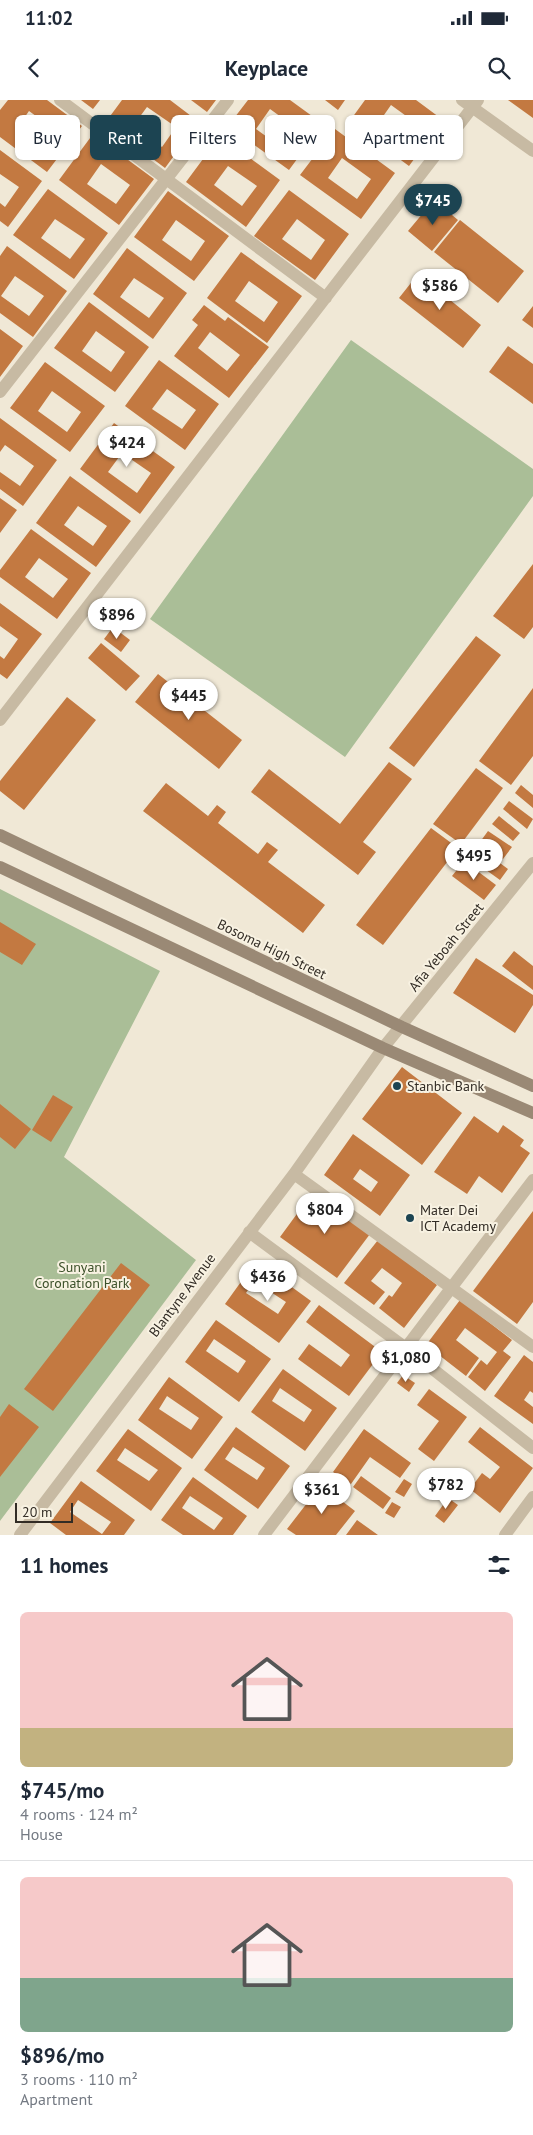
<!DOCTYPE html>
<meta charset="utf-8">
<style>
body{margin:0;font-family:"PT Sans",sans-serif;background:#f2f2f3;color:#1f2937;height:100vh;display:flex;flex-direction:column;font-size:19px;white-space:nowrap}
*{box-sizing:border-box;margin:0}
p{font-size:16px;color:#747a83}
.icon{flex:none;width:28px;height:28px;fill:none;stroke:currentColor;stroke-width:2;stroke-linecap:round;stroke-linejoin:round}
.map{position:relative;height:1435px;overflow:hidden}
.drawer{display:flex;flex-direction:column;background:#fff;flex:1}
.drawer>*{flex:none}
.guide{position:absolute;left:15px;top:15px;width:504px;height:45px;display:flex;gap:10px}
.scale{position:absolute;left:15px;bottom:12px;width:58px;box-sizing:border-box;padding-left:5px;border:2px solid #322c25;border-top:0;font-size:14px;line-height:18px;white-space:nowrap;color:#322c25;-webkit-text-stroke:4px #f8f2e2;paint-order:stroke}
.price{position:absolute;translate:-50% -42px;padding:0 11px;border-radius:18px;background:#fff;color:#222;font-size:16px;line-height:32px;filter:drop-shadow(0 1px 2px #0008)}
.price::after{content:'';position:absolute;left:50%;top:30px;width:15px;height:11px;margin-left:-8px;background:inherit;clip-path:polygon(0 0,100% 0,50% 100%)}
.price.active{background:#1c4452;color:#fff}
ul{padding:0;list-style:none}
li{display:grid;align-content:center;gap:10px;height:265px;padding:0 20px}
li+li{border-top:1px solid #e0e1e3}
li span{display:grid;place-items:center;height:155px;border-radius:8px;color:#555}
li>.icon{margin-inline-start:auto}
span .icon{width:90px;height:90px;fill:#fffc;stroke-width:1}
li b{font-size:21px}
h2{display:flex;justify-content:space-between;align-items:center;height:60px;padding:0 20px;font-size:21px}
.chip{padding:0 18px;border-radius:8px;background:#fff;box-shadow:0 1px 4px #0004;font-size:18px;line-height:45px}
.chip.active{background:#1c4452;color:#fff}
.status{display:flex;justify-content:space-between;align-items:center;height:35px;padding:0 25px;background:#fff;direction:ltr}
.status svg{height:14px;fill:currentColor}
header{display:flex;justify-content:space-between;align-items:center;height:65px;padding:0 20px;background:#fff;font-size:22px;font-weight:800}
.map>svg:first-child{display:block}
.green{fill:#aabe97}
.building{fill:#c37941;fill-rule:evenodd}
.lines{fill:none;stroke-linecap:round;stroke-linejoin:round}
.street{stroke:#c7baa3;stroke-width:12}
.secondary{stroke:#9a8975;stroke-width:12}
.poi-dot{fill:#1c4452;stroke:#f8f2e2;stroke-width:2}
.labels{text-anchor:middle;stroke-width:4;stroke-linejoin:round;paint-order:stroke}
.street-label{font-size:14px;fill:#322c25;stroke:#f8f2e2}
.poi-label{font-size:14px;fill:#322c25;stroke:#f8f2e2;text-anchor:start}
.park-label{font-size:14px;fill:#3b5029;stroke:#f8f2e2}
</style>
<div class="status"><b>11:02</b><svg viewBox="0 0 49 12"><path d="M0 12V9h3v3zM5 12V6h3v6zM10 12V3h3v9zM15 12V0h3v12zM26 1h20v11H26zM47 4h2v5h-2z"/></svg></div>
<header><svg class="icon" aria-label="back" viewBox="0 0 24 24"><path d="M15 5l-7 7 7 7"/></svg>Keyplace<svg class="icon" aria-label="search" viewBox="0 0 24 24"><circle cx="10" cy="10" r="6"/><path d="M15 15l6 6"/></svg></header>
<div class="map">
<svg width="533" height="1435" viewBox="0 0 533 1435">
<rect width="100%" height="100%" fill="#f0e8d6"/>
<path class="green" d="M351 240 533 369V396L345 657 150 519Z
M0 789 160 871 64 1057 196 1160 0 1421Z"/>
<path class="building" d="M8 0H47L82 26 47 72 0 37V10ZM29 11 58 32 44 51 15 31Z
M81 0H100L93 9Z
M122 0H170L199 22 165 68 105 23ZM147 7 176 27 162 47 133 26Z
M191 0H216L207 12Z
M248 0H290L323 24 289 70 228 26ZM270 9 299 30 285 50 256 29Z
M325 0H345L338 10Z
M365 0H416L443 20 409 66 349 22ZM391 5 420 26 406 46 377 25Z
M508 0H533V18Z
M335 29 395 73 361 119 300 75ZM342 58 371 79 357 99 328 78Z
M93 34 154 79 119 125 59 80ZM101 64 130 85 116 104 87 84Z
M220 36 280 80 246 127 186 82ZM228 66 257 86 242 106 214 85Z
M0 50 42 81 8 127 0 121V103L5 107 19 87 0 74Z
M48 89 108 133 74 179 13 135ZM55 119 85 139 70 159 41 138Z
M289 90 349 134 315 180 254 136ZM297 119 325 140 311 160 282 139Z
M168 91 229 136 194 181 134 137ZM176 120 205 141 191 161 162 140Z
M434 100 458 120 432 151 408 131Z
M460 120 524 171 498 203 434 152Z
M7 146 67 191 33 237 0 213V156ZM15 176 44 196 29 216 1 196Z
M127 148 187 193 153 239 93 194ZM134 178 164 198 149 218 120 197Z
M241 152 302 196 267 243 207 198ZM249 181 278 202 264 222 235 201Z
M418 174 481 225 463 248 399 198Z
M89 202 149 247 115 292 54 248ZM96 231 125 252 111 272 82 251Z
M204 205 225 221 228 217 269 247 229 298 174 256 198 225 192 220ZM210 232 240 255 227 271 198 248Z
M533 206V228L522 220Z
M0 229 23 246 0 277Z
M508 246 533 264V304L489 272Z
M159 260 219 304 185 350 125 306ZM167 289 196 310 182 329 152 309Z
M45 262 105 306 70 352 10 308ZM52 291 81 312 67 332 38 311Z
M0 318 57 360 23 406 0 389V372L20 386 34 366 5 345 0 352Z
M114 323 175 367 140 414 80 369ZM122 353 151 373 137 393 108 372Z
M70 376 131 421 96 467 36 423ZM78 406 107 426 93 446 64 425Z
M0 398 17 410 0 433Z
M31 429 91 473 57 519 0 477V470ZM39 458 68 479 53 498 25 477Z
M533 464V527L524 539 493 516Z
M0 503 42 534 7 579 0 574V556L4 559 18 539 0 526Z
M113 527 130 540 121 552 104 539Z
M476 536 501 555 414 667 389 648Z
M101 543 140 576 126 591 88 558Z
M158 574 242 640 219 669 135 602Z
M533 588V656L511 685 479 661Z
M67 597 96 620 24 710 0 691V681Z
M389 662 412 679 363 742 376 752 358 775 251 692 269 669 340 724Z
M476 668 503 688 461 744 433 724Z
M166 683 208 716 217 705 226 712 218 723 258 754 267 742 278 750 268 762 325 805 303 833 143 711Z
M521 685 533 695V708L515 693Z
M509 701 533 719 527 729 503 709Z
M499 716 520 733 513 741 492 724Z
M431 728 458 748 383 845 356 825Z
M488 731 512 747 503 759 480 742Z
M477 746 508 769 500 780 468 757Z
M464 761 496 785 484 800 452 776Z
M0 822 36 844 22 865 0 852Z
M514 851 533 866V890L502 866Z
M476 858 533 895V905L515 933 453 893Z
M402 967 462 1013 422 1065 362 1019Z
M53 995 73 1007 51 1042 32 1030Z
M0 1004 31 1029 15 1049 0 1037Z
M474 1016 498 1033 503 1025 524 1040 520 1046 530 1053 502 1093 479 1076 467 1094 434 1072Z
M353 1034 410 1075 380 1116 324 1075ZM360 1069 378 1082 371 1092 353 1079Z
M313 1092 370 1134 337 1178 280 1137Z
M533 1111V1202L517 1224 473 1191Z
M378 1140 437 1185 404 1228 379 1208 389 1195 392 1197 402 1183 382 1168 371 1181 385 1192 374 1205 344 1183Z
M256 1161 311 1201 279 1243 225 1204ZM254 1181 286 1202 278 1214 246 1193Z
M121 1163 150 1185 53 1311 24 1289Z
M460 1200 512 1240 503 1251 511 1257 485 1291 468 1277 481 1260 487 1265 497 1252 465 1228 456 1240 479 1258 466 1276 426 1245Z
M319 1205 382 1252 349 1296 298 1259 309 1244 341 1267 350 1255 306 1222Z
M216 1220 271 1259 239 1302 185 1262ZM214 1239 246 1261 238 1273 206 1251Z
M524 1255 533 1262V1293L530 1291 524 1300 533 1307V1324L494 1296Z
M283 1269 337 1308 305 1351 251 1312ZM280 1288 312 1310 304 1322 272 1301Z
M403 1275 415 1283 409 1292 397 1283Z
M169 1277 223 1317 192 1359 138 1320ZM167 1296 199 1318 191 1330 159 1309Z
M429 1289 467 1317 434 1361 418 1349 439 1321 417 1305Z
M9 1304 39 1327 0 1377V1317Z
M236 1327 290 1366 258 1409 204 1370ZM233 1347 265 1368 257 1380 225 1359Z
M480 1327 533 1368 500 1413 470 1389 482 1373 490 1379 500 1367 468 1342Z
M128 1329 182 1368 151 1411 96 1371ZM125 1348 158 1370 149 1381 117 1360Z
M364 1329 411 1363 400 1378 370 1357 351 1384 333 1372Z
M361 1376 391 1398 383 1409 353 1387Z
M193 1377 247 1416 233 1435H183L161 1420ZM190 1396 223 1418 214 1430 182 1408Z
M404 1379 412 1384 404 1397 395 1392Z
M81 1381 135 1420 124 1435H66L50 1423ZM78 1400 111 1422 102 1434 70 1412Z
M321 1385 355 1411 336 1435H296L287 1429Z
M448 1398 458 1405 444 1423 435 1416Z
M392 1402 401 1407 394 1418 385 1413Z
M357 1420 378 1435H346Z"/>
<g class="lines">
<path class="street" d="M60 0 326 198
M462 0 533 51
M0 292 228 0
M0 620 478 0
M294 1074 533 1247
M249 1132 406 1248 533 1348
M20 1435 294 1074 383 948 533 763
M264 1435 533 1080
M505 1435 533 1397"/>
<path class="secondary" d="M0 735 402 927 533 986
M0 767 383 948 533 1013"/>
</g>
<g class="poi-dot">
<circle cx="397" cy="986" r="5"/>
<circle cx="410" cy="1118" r="5"/>
</g>
<g class="labels">
<g class="street-label">
<text transform="translate(446 847) rotate(-51)" y="5">Afia Yeboah Street</text>
<text transform="translate(272 849) rotate(26)" y="5">Bosoma High Street</text>
<text transform="translate(182 1195) rotate(-53)" y="5">Blantyne Avenue</text>
</g>
<g class="poi-label">
<text x="407" y="991">Stanbic Bank</text>
<text x="420" y="1115">Mater Dei<tspan x="420" dy="16">ICT Academy</tspan></text>
</g>
<g class="park-label">
<text x="82" y="1172">Sunyani<tspan x="82" dy="16">Coronation Park</tspan></text>
</g>
</g>
</svg>
<div class="scale">20 m</div>
<b class="price active" style="left:433px;top:126px">$745</b>
<b class="price" style="left:440px;top:211px">$586</b>
<b class="price" style="left:127px;top:368px">$424</b>
<b class="price" style="left:117px;top:540px">$896</b>
<b class="price" style="left:189px;top:621px">$445</b>
<b class="price" style="left:474px;top:781px">$495</b>
<b class="price" style="left:325px;top:1135px">$804</b>
<b class="price" style="left:268px;top:1202px">$436</b>
<b class="price" style="left:406px;top:1283px">$1,080</b>
<b class="price" style="left:446px;top:1410px">$782</b>
<b class="price" style="left:322px;top:1415px">$361</b>
<div class="guide">
<a class="chip">Buy</a>
<a class="chip active">Rent</a>
<a class="chip">Filters</a>
<a class="chip">New</a>
<a class="chip">Apartment</a>
</div>
</div>
<section class="drawer">
<h2>11 homes<svg class="icon" aria-label="filters" viewBox="0 0 24 24"><path d="M4 7h16M4 17h16"/><circle cx="9" cy="7" r="2"/><circle cx="15" cy="17" r="2"/></svg></h2>
<ul>
<li><span style="background:linear-gradient(#f6c9c9 75%,#c2b280 0)"><svg class="icon" aria-label="home" viewBox="0 0 24 24"><path d="M3 11l9-7 9 7M6 9v11h12V9"/></svg></span><div><b>$745/mo</b><p>4 rooms · 124 m²</p><p>House</p></div></li>
<li><span style="background:linear-gradient(#f6c9c9 65%,#7fa58c 0)"><svg class="icon" aria-label="home" viewBox="0 0 24 24"><path d="M3 11l9-7 9 7M6 9v11h12V9"/></svg></span><div><b>$896/mo</b><p>3 rooms · 110 m²</p><p>Apartment</p></div></li>
</ul>
</section>
